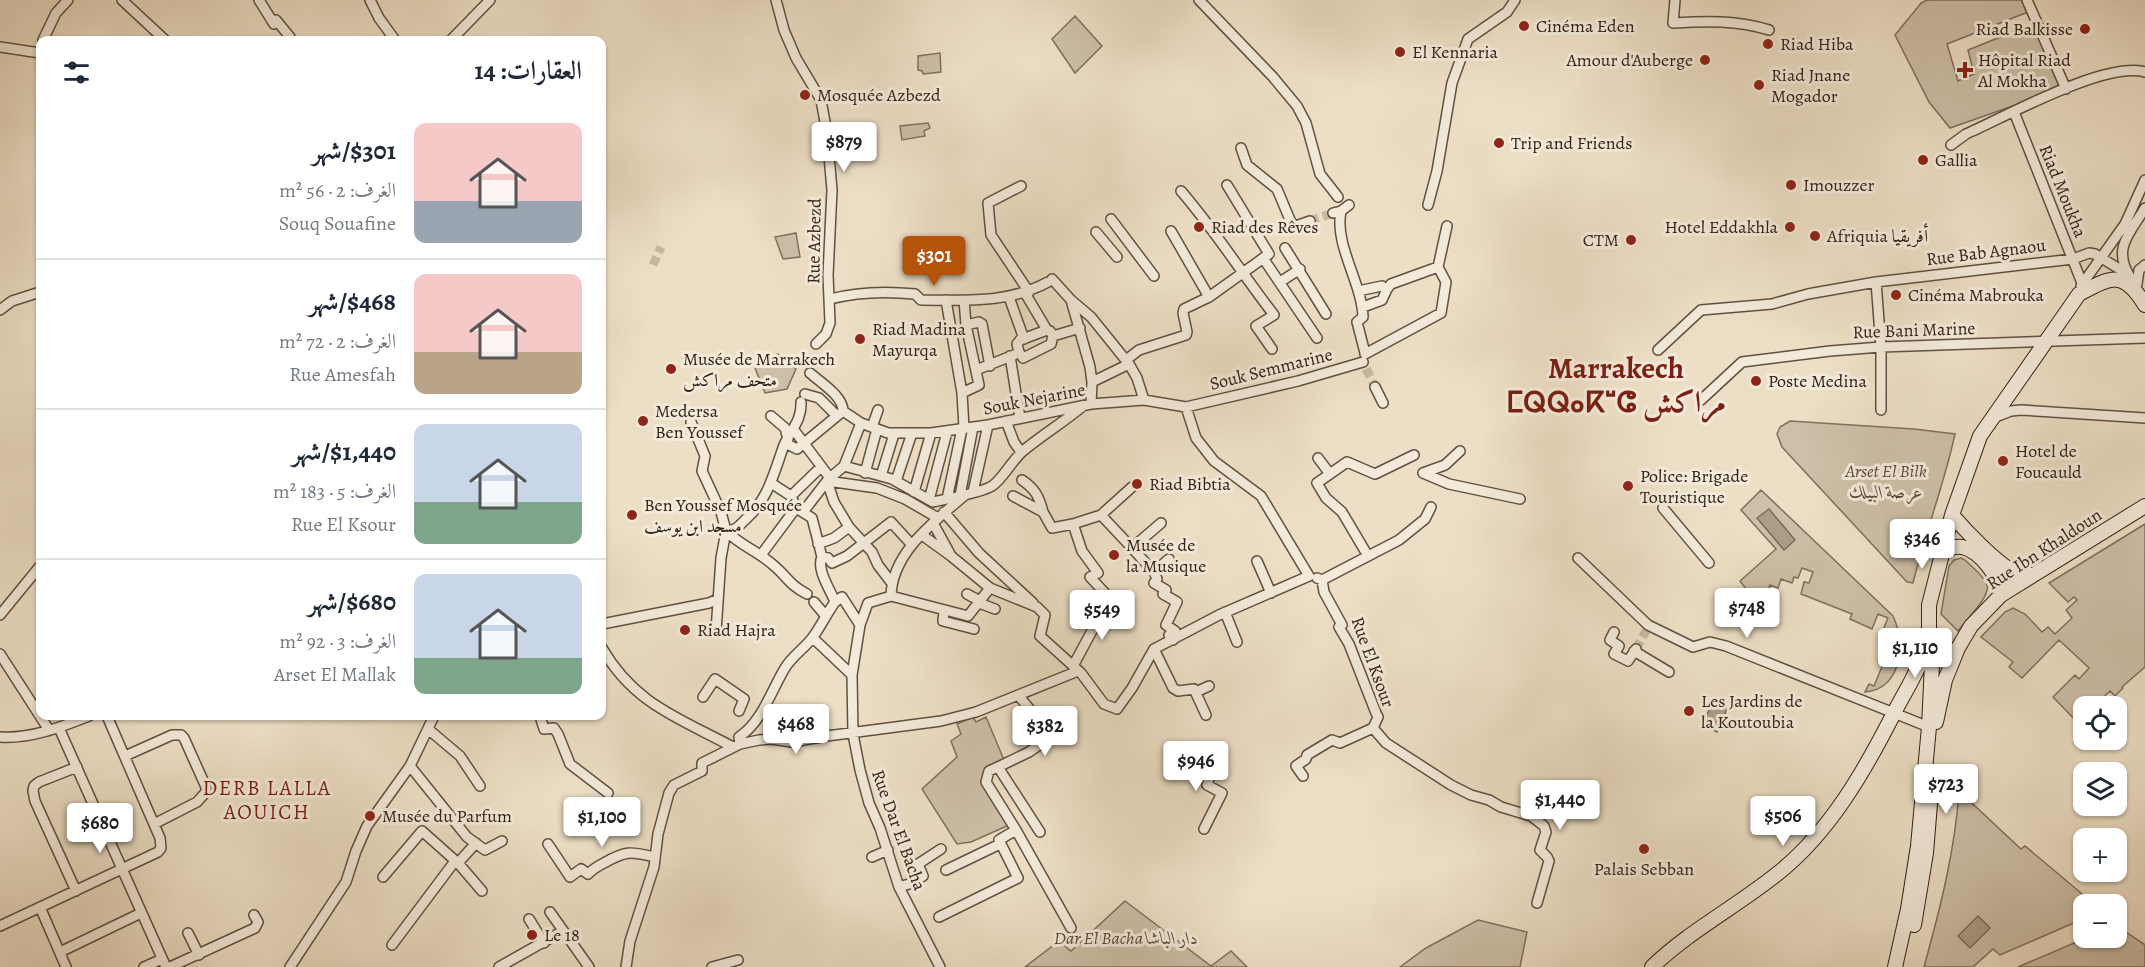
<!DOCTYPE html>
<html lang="ar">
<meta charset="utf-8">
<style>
body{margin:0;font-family:Alegreya,Amiri,"Noto Sans Tifinagh",serif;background:#f2f2f3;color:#1f2937;direction:rtl;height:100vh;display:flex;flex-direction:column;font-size:22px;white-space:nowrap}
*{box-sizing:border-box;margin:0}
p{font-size:20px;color:#747a83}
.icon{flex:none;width:33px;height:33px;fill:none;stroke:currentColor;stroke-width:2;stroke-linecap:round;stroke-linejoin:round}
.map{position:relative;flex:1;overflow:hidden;direction:ltr}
.drawer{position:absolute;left:36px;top:36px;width:570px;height:684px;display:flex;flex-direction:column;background:#fff;border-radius:12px;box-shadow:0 2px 4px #0004;direction:rtl}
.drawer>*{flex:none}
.buttons{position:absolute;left:2073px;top:696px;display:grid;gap:12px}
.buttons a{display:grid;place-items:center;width:54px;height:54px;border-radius:12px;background:#fff;box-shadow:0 2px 4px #0004;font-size:30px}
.price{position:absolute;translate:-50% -51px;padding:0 14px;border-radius:6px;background:#fff;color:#222;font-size:20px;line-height:39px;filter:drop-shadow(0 2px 3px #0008)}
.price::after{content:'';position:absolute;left:50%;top:36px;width:18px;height:14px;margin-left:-9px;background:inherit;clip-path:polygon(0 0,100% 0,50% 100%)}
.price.current{background:#b45309;color:#fff}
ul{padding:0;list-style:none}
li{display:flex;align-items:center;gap:18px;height:150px;padding:0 24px}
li+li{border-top:2px solid #e0e1e3}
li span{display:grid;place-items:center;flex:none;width:168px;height:120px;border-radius:12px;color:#555}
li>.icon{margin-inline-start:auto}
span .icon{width:72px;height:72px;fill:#fffc;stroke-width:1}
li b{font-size:26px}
h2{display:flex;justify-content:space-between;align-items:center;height:72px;padding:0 24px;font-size:26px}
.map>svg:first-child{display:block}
.green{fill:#cdbfa8;stroke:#7f705e;stroke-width:1.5}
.water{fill:#ad9e8a;stroke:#7b6c5b;stroke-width:1.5}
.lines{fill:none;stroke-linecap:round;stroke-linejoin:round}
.street-tunnel{stroke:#c7b9a3;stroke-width:9;stroke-dasharray:9 4.5;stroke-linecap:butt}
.street-casing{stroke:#605041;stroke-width:12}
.secondary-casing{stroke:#312015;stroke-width:16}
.street{stroke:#f3eada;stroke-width:9}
.secondary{stroke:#f3eada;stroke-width:14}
.poi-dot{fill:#8f2418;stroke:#f3eada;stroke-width:2}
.labels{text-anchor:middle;stroke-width:6;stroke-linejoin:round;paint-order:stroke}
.poi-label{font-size:18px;fill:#312015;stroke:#f3eada;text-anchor:start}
.street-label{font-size:18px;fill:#312015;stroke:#f3eada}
.park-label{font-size:18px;font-style:italic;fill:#58483a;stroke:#f3eada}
.quarter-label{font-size:21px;letter-spacing:1.5px;fill:#7a1f14;stroke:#f3eada}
.town-label{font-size:30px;font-weight:bold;fill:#7a1f14;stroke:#f3eada}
</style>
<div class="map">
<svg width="2145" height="967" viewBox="0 0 2145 967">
<rect width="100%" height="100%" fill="#eddfc6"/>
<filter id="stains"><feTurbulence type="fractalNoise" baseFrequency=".00333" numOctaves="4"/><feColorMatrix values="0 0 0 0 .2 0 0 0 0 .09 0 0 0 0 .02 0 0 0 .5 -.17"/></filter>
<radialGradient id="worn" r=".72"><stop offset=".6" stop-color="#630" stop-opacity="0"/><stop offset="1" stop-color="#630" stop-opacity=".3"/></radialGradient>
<path class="green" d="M1927 0H2022L2028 12 1947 44 1958 81 1974 74 1968 50 2033 24 2061 89 1950 128 1929 102 1895 35 1921 3Z
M1075 16 1102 46 1075 73 1052 39Z
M940 53 941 72 923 74 922 71 918 70V56Z
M928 123 930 128 924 131 925 136 902 140 900 126Z
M796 233 800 257 783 259 775 237Z
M778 354 796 369 787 389 765 393 755 368Z
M1790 421 1914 429 1955 434C1944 485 1925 533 1913 583L1907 582 1782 447 1777 434 1780 427Z
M1761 490 1893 616C1906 643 1902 689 1865 692L1869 684 1874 686 1883 664 1878 661 1886 642 1879 639 1888 618 1878 614 1872 629 1850 619 1852 614 1801 594 1804 582 1809 583 1813 572 1802 568 1798 578 1794 577 1792 583 1781 579 1778 588 1770 585 1763 605 1753 598 1740 581 1776 549 1741 510Z
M2145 524V667L2122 687 2123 688 2115 696 2110 691 2094 706H2084L2083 717 2078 723 2053 697 2075 675 2079 679 2089 668 2059 640 2022 678 2009 667 2013 662 1981 637 2005 612 2013 608 2025 614 2042 632 2048 627 2055 634 2072 618 2066 610 2077 600 2074 597 2068 602 2049 583Z
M1961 558 1965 560C1972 567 1984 576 1987 585 1991 596 1965 621 1958 631L1941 614 1949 566 1954 560Z
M973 717 976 722 986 717 1004 760 987 772 1009 825 971 842 957 844 922 789 957 757 951 741 961 734 957 724Z
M1959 791 2021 849 2025 846 2094 904H2084L2083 919 2000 955 1993 949 1973 967H1924C1940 909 1955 851 1959 791Z
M1125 901 1211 966 1231 951 1247 967H1025L1059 941 1071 951Z
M1478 920 1527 932 1520 967H1400L1426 948Z
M2117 926 2145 945V967H2018L2086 938H2116Z"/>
<path class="water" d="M1769 509 1795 540 1784 550 1757 518Z
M1713 702 1727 709 1717 732 1702 725Z
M1978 916 1990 928 1970 948 1958 936Z"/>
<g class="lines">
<path class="street-tunnel" d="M1310 221 1333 213
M653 265 661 247
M1364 356 1363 362 1375 387
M1636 649 1647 629"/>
<g class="street-casing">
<path id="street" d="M122 0 165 40
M259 0 274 24
M370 0 379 18 395 40
M776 0 784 30 796 58 821 100 827 133 832 190 828 275 830 323 826 334 816 344
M1199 0 1273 77 1297 106 1306 123 1320 174 1338 197
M1675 0 1673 23C1707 21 1737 20 1769 30
M2027 0 2066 89
M276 20 290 37
M43 40 56 13 68 0
M451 40 490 0
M0 47 40 53
M2014 112 2082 283
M1951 145 1966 134C2007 116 2105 61 2145 72
M1241 148 1247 165 1277 189 1293 227 1310 221
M1021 186 988 203 991 235 1029 292
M1181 191C1215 230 1242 274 1274 315L1256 326 1272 349
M1428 205 1437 171 1452 83 1468 39 1507 12 1515 0
M1341 211C1334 245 1362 283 1363 317L1357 322 1365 353
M1333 213 1341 211 1349 205
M1111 219 1154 276
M1171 231 1209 297
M1096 232 1117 257
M1285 248 1326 314
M1263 258 1317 338
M2130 277C2112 248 2130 233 2145 208
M1052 279 1071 300 1090 367 1092 382 1091 404
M1280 282 1300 269
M1876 282 1881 347V410
M2137 284 2139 270 2145 265
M2081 286 2125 224 2145 180
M1358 291 1382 286 1387 289
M1025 293 1047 330
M1009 297 1024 339
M830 299C857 292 886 291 915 294L921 300C966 300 1007 304 1048 282
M946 300 962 393 964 428
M1071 300 1091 317 1129 364
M1363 307 1382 300 1387 289 1391 284 1438 267
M0 310 12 301 40 292
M966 325 979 322 982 324 990 366
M1047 330 1050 331 1053 336 1051 344 1023 358 1019 352 1017 344 1020 340Z
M1053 336 1080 328
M1658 350 1701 310 1772 304 1808 294 1876 282 2073 259 2089 253 2095 254 2129 275
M1365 354 1441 313 1446 282 1438 267 1447 226
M1010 356 1020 418
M1126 360 1139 350 1186 335 1187 332 1183 313 1184 309 1209 297 1269 254 1227 185
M976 370 1014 355
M810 373C821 383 843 396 843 411
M1092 382 1129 364 1137 378 1144 400
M1375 387 1383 403
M962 393 979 385 966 325 964 300
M805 394 819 398 837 416
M1701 400 1742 362 1830 351 1881 347 2145 338
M1186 407 1196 438 1214 461 1261 496 1309 576
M843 411 861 423 888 433H931L988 425 1091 404 1144 400 1186 407 1298 381 1363 362
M771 416 785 428 788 439
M1993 418 2011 411 2021 410 2145 418
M1006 421 1014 442 1021 452
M691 422 705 456 702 471 721 512 726 531 721 558 716 631
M872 427 878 410
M794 430 830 478 827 481 834 502 849 527 872 552 878 565 891 582
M785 443 797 449 843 411
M1318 458 1330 474
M844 466 892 479 933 502C948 498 979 494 992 486 1003 479 1012 460 1023 451 1042 435 1064 422 1083 406
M865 473 877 429
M1423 473 1449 484 1520 499
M1423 473 1445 465 1460 451
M881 476 894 434
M830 478 844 466 861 423
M1022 480C1035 489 1039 496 1043 512
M827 481 877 488 905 499 938 518
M896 481 912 433
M771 483 791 496 796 508 812 518 822 557C816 569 830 589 835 602L842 597 860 625
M914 492 931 433
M973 492 988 425
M791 496 821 467
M960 496 973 427
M1013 496 1043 512 1052 528 1073 524
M947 499 962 429
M929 500 947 432
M1663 508 1709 563
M803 512 827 481
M944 512 979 553 1033 603
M933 523 950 554
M726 531C735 531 739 526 745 520 768 500 774 473 784 445 791 430 802 420 801 402
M726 531C740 545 757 551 772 564 787 576 789 585 807 594
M922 535 951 556 990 588 1037 607 1045 615 1040 636 1081 673 1104 704 1117 709 1132 688 1154 649
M818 544 834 538 849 527
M1132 548 1101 515 1132 487
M761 555 796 508
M1368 556 1342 512 1326 498 1317 483 1347 462 1375 474 1414 455
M822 557 828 558 832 563 847 556 891 522 912 545
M1578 558 1648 625 1693 647 1710 642 1726 646 1929 727
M1169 559 1154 572 1157 579 1154 583 1166 590 1163 594 1177 602 1166 625 1175 631 1169 635 1173 640
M1257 561 1271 593
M1154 572 1132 548 1161 523
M1317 578 1322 580 1399 540 1425 519 1431 507
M1322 580 1324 592 1342 625 1339 627 1349 644 1376 713 1378 717 1373 728 1386 743 1451 785 1471 795 1489 800 1501 807 1531 816 1544 826 1546 832 1540 850 1547 857 1549 861 1537 903
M967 594 980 601
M891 596 968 616 990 588
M814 602 825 615
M979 603 995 609
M944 611 943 621 974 629
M1225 612 1237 642
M0 615 40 566
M602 624 709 603 718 599
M1614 632 1610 640 1619 646 1614 654 1628 661 1636 649
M813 638 852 675
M602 648C634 704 679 718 733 747
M1154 649 1219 615 1309 576
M1154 649 1173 688 1178 691 1194 689 1206 715
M1634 651 1669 672
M0 654 49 730
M1073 666 1107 603 1100 598 1104 592 1090 577 1098 573 1082 551 1073 524 1101 515
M1196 692 1209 686
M1018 695 1052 736 1029 752 998 767 1040 832
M703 697 715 679 744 699 739 711
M540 716 544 729 554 728 558 734 570 764 608 793
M59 728 166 967
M428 729 460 756 480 786
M0 737C31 739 61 727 89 716
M740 744 739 737C762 722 771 691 785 668 792 656 805 648 813 637 821 626 827 613 835 602
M125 756 172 735H181L184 738 206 787V792L197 802 154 824
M410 766 467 837 485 850 502 841
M998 767 989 771 986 782 1016 830 1071 928
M1303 776 1296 766 1306 759 1307 755 1332 740 1340 743 1373 728
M1204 829 1222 793 1207 785 1215 761
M548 844 570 877 581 869 588 874C593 869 598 866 604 863 625 851 630 851 654 857
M872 857 888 850
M458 863 482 891
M946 870 1000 844
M383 877 422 831 458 863 476 843
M899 887 909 884 923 876 918 864 941 849
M76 891 35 801 33 791 34 786 39 782 77 767
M40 907 66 967
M550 912 589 967
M939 917 1018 878 999 840 1016 830
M529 919 544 943
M0 926 158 852 161 848 160 838 107 716
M188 933 199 955
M392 945 455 861
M60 952 141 913
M144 967 162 959
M170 967 255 928 258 922 254 915
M290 967 346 882 356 851 367 826 410 766 434 716
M499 967 563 931
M626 967 630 941 654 867 658 834 669 793 674 785 702 771V763L740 744 759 740 772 739 792 742 827 736 941 721 976 712 1078 671
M712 967 738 960
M940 967 899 887 880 828 869 803 860 770 853 734 852 675 860 625 868 603 891 596C892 552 935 521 965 495"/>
</g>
<g class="secondary-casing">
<path id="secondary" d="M1952 515C1966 531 1995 562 2014 572 2020 575 2026 575 2033 575
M1943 550C1949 548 1956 546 1962 547 1980 551 2000 577 2001 595
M1936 722 1945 680 1958 648 1971 626 2001 595 2145 506
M1914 925 1926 853 1930 804
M1652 967C1689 931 1736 907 1777 874 1829 833 1864 772 1894 713 1903 695 1914 679 1921 660 1924 651 1925 642 1927 634
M1895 967 1908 909 1918 846 1929 727 1933 643 1929 629V605L1952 515 1980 436 2079 294C2111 277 2123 269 2145 305"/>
</g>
<use href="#street" class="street"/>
<use href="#secondary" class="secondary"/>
</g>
<g class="poi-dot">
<circle cx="1524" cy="26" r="6"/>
<circle cx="2085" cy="29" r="6"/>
<circle cx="1768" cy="44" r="6"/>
<circle cx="1400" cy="52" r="6"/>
<circle cx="1705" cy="60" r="6"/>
<path d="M1962 61h6v6h6v6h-6v6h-6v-6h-6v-6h6z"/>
<circle cx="1759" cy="85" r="6"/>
<circle cx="805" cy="95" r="6"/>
<circle cx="1499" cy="143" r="6"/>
<circle cx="1923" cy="160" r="6"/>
<circle cx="1791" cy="185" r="6"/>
<circle cx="1199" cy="227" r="6"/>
<circle cx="1790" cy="227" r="6"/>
<circle cx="1815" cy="236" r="6"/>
<circle cx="1631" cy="240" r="6"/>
<circle cx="1896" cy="295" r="6"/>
<circle cx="860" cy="339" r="6"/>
<circle cx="671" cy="369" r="6"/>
<circle cx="1756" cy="381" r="6"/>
<circle cx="643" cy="421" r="6"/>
<circle cx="2003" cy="461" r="6"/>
<circle cx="1137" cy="484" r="6"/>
<circle cx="1628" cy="486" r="6"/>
<circle cx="632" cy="515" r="6"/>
<circle cx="1114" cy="555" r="6"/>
<circle cx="685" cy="630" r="6"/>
<circle cx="1689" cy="711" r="6"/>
<circle cx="370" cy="816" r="6"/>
<circle cx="1644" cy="849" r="6"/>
<circle cx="532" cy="935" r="6"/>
</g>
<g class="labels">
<g class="poi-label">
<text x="1536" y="32">Cinéma Eden</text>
<text x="2073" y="35" text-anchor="end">Riad Balkisse</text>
<text x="1780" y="50">Riad Hiba</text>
<text x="1412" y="58">El Kennaria</text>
<text x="1693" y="66" text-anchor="end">Amour d'Auberge</text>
<text x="1978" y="66">Hôpital Riad<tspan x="1978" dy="21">Al Mokha</tspan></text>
<text x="1771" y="81">Riad Jnane<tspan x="1771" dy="21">Mogador</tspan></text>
<text x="817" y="101">Mosquée Azbezd</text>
<text x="1511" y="149">Trip and Friends</text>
<text x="1935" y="166">Gallia</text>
<text x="1803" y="191">Imouzzer</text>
<text x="1211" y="233">Riad des Rêves</text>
<text x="1778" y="233" text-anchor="end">Hotel Eddakhla</text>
<text x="1827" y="242">Afriquia أفريقيا</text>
<text x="1619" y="246" text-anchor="end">CTM</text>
<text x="1908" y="301">Cinéma Mabrouka</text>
<text x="872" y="335">Riad Madina<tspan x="872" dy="21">Mayurqa</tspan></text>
<text x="683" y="365">Musée de Marrakech<tspan x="683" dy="21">متحف مراكش</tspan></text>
<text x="1768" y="387">Poste Medina</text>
<text x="655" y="417">Medersa<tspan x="655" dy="21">Ben Youssef</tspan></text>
<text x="2015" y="457">Hotel de<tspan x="2015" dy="21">Foucauld</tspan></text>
<text x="1640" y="482">Police: Brigade<tspan x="1640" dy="21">Touristique</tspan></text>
<text x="1149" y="490">Riad Bibtia</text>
<text x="644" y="511">Ben Youssef Mosquée<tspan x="644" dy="21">مسجد ابن يوسف</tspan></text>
<text x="1126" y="551">Musée de<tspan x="1126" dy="21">la Musique</tspan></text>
<text x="697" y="636">Riad Hajra</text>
<text x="1701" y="707">Les Jardins de<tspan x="1701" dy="21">la Koutoubia</tspan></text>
<text x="382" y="822">Musée du Parfum</text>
<text x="1644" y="875" text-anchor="middle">Palais Sebban</text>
<text x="544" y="941">Le 18</text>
</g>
<g class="street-label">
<text transform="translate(2063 191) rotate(68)" y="6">Riad Moukha</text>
<text transform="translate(814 241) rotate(-89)" y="6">Rue Azbezd</text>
<text transform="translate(1986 252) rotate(-7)" y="6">Rue Bab Agnaou</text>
<text transform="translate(1914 330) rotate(-2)" y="6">Rue Bani Marine</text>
<text transform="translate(1271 369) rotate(-14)" y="6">Souk Semmarine</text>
<text transform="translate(1034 399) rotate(-11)" y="6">Souk Nejarine</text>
<text transform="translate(2044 549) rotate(-33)" y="6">Rue Ibn Khaldoun</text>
<text transform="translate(1373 662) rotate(70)" y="6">Rue El Ksour</text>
<text transform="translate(899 830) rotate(70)" y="6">Rue Dar El Bacha</text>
</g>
<g class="park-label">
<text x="1886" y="477">Arset El Bilk<tspan x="1886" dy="21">عرصة البيلك</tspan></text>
<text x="1126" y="944">Dar El Bacha دار الباشا</text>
</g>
<g class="quarter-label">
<text x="267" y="795">DERB LALLA<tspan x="267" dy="24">AOUICH</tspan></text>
</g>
<g class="town-label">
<text x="1616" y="378">Marrakech<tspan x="1616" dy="34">ⵎⵕⵕⴰⴽⵯⵛ مراكش</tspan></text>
</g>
</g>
<rect width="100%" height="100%" filter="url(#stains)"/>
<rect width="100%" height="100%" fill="url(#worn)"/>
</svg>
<div class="buttons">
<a><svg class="icon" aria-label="locate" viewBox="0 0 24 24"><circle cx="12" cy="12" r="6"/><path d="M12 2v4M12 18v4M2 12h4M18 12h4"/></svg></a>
<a><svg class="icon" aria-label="layers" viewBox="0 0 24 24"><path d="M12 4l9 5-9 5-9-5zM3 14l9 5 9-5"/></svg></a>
<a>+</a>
<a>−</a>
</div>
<b class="price" style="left:844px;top:173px">$879</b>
<b class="price current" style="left:934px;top:287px">$301</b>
<b class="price" style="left:1922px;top:570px">$346</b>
<b class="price" style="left:1747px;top:639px">$748</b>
<b class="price" style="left:1102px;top:641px">$549</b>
<b class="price" style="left:1915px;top:679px">$1,110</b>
<b class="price" style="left:796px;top:755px">$468</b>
<b class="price" style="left:1045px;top:757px">$382</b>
<b class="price" style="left:1196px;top:792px">$946</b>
<b class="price" style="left:1946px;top:815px">$723</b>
<b class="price" style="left:1560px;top:831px">$1,440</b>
<b class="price" style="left:1783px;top:847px">$506</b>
<b class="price" style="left:602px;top:848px">$1,100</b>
<b class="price" style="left:100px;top:854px">$680</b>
<section class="drawer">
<h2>العقارات: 14<svg class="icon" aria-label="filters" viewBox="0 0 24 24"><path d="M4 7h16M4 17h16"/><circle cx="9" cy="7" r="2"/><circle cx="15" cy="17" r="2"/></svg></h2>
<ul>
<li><span style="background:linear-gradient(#f6c9c9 65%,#9aa5b1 0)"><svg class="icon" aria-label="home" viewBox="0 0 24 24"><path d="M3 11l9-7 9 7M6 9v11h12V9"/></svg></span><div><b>$301/شهر</b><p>الغرف: 2 · 56 m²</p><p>Souq Souafine</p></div></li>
<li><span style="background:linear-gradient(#f6c9c9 65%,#b9a48a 0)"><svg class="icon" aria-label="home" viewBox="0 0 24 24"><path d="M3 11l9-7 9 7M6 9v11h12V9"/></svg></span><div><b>$468/شهر</b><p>الغرف: 2 · 72 m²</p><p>Rue Amesfah</p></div></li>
<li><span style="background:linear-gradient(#c9d6e8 65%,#7fa58c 0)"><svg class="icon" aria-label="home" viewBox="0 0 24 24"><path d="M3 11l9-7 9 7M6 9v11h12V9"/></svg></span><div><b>$1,440/شهر</b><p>الغرف: 5 · 183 m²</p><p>Rue El Ksour</p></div></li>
<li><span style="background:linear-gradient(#c9d6e8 70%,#7fa58c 0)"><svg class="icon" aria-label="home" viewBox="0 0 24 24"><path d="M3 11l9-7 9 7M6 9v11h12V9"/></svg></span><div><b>$680/شهر</b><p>الغرف: 3 · 92 m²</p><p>Arset El Mallak</p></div></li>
</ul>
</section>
</div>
